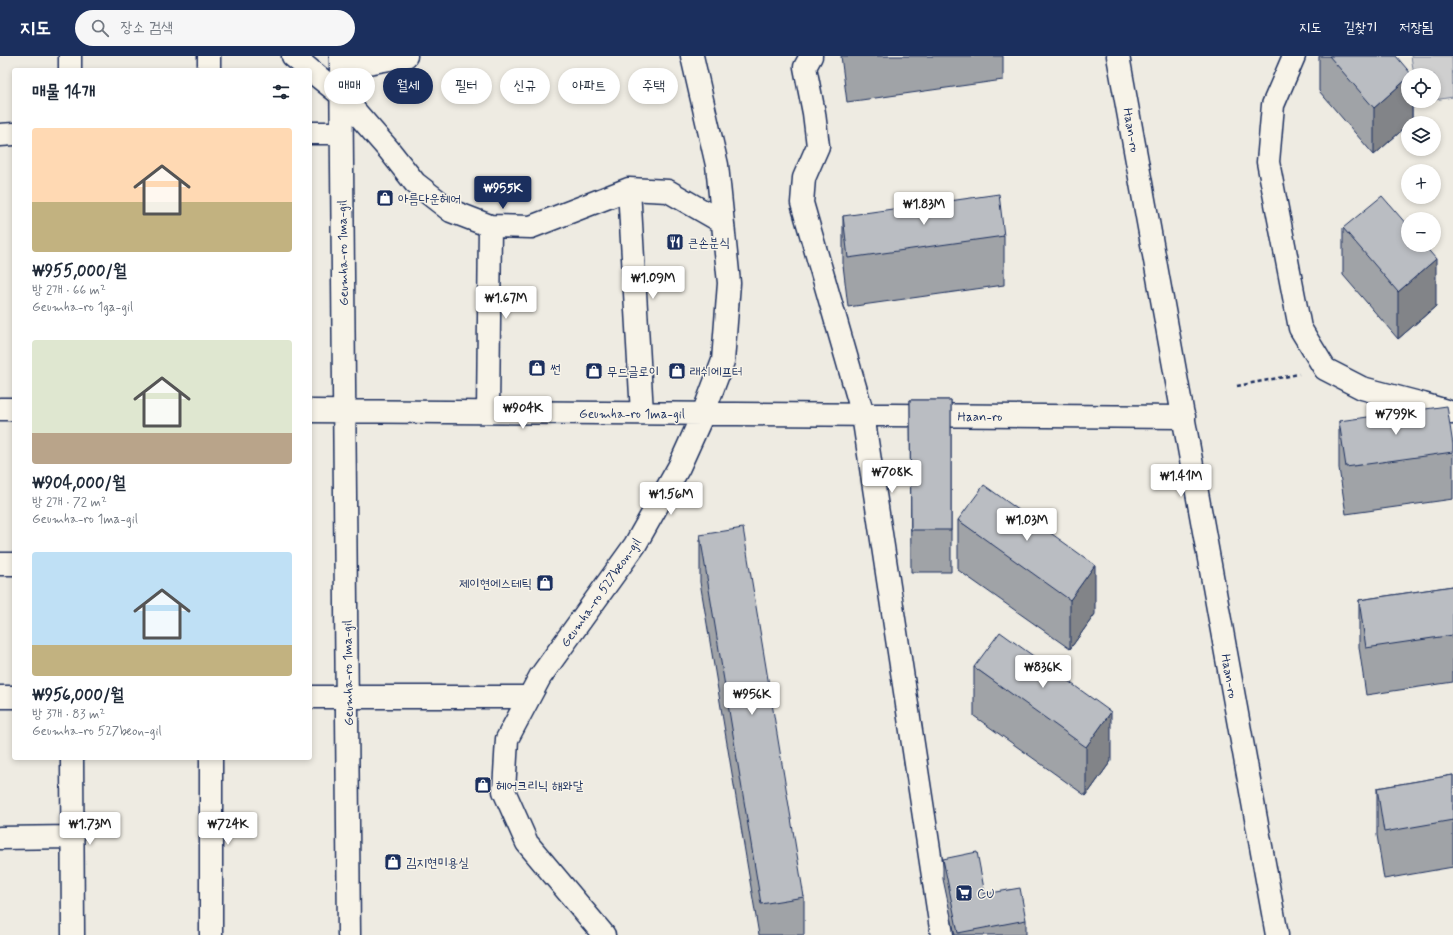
<!DOCTYPE html>
<html lang="ko">
<meta charset="utf-8">
<style>
body{margin:0;font-family:Mynerve,"Poor Story",sans-serif;background:#f6f6f7;color:#1f2937;height:100vh;display:flex;flex-direction:column;font-size:15px;white-space:nowrap}
*{box-sizing:border-box;margin:0}
p{font-size:13px;color:#747a83}
.icon{flex:none;width:22px;height:22px;fill:none;stroke:currentColor;stroke-width:2;stroke-linecap:round;stroke-linejoin:round}
.map{position:relative;flex:1;overflow:hidden}
.sheet{position:absolute;left:12px;top:12px;width:300px;height:692px;display:flex;flex-direction:column;background:#fff;border-radius:4px;box-shadow:0 2px 6px #0003}
.sheet>*{flex:none}
.banner{position:absolute;left:324px;top:12px;width:380px;height:36px;display:flex;gap:8px}
.fabs{position:absolute;left:1401px;top:12px;display:grid;gap:8px}
.fabs a{display:grid;place-items:center;width:40px;height:40px;border-radius:50%;background:#fff;box-shadow:0 2px 6px #0003;font-size:20px}
.price{position:absolute;translate:-50% -34px;padding:0 9px;border-radius:4px;background:#fff;color:#222;font-size:13px;line-height:26px;filter:drop-shadow(0 1px 2px #0008)}
.price::after{content:'';position:absolute;left:50%;top:24px;width:12px;height:9px;margin-left:-6px;background:inherit;clip-path:polygon(0 0,100% 0,50% 100%)}
.price.active{background:#1b2f5e;color:#fff}
ul{padding:0;list-style:none}
li{display:grid;align-content:center;gap:8px;height:212px;padding:0 20px}
li span{display:grid;place-items:center;height:124px;border-radius:4px;color:#555}
li>.icon{margin-inline-start:auto}
span .icon{width:72px;height:72px;fill:#fffc;stroke-width:1}
li b{font-size:17px}
h2{display:flex;justify-content:space-between;align-items:center;height:48px;padding:0 20px;font-size:17px}
.tag{padding:0 14px;border-radius:18px;background:#fff;box-shadow:0 2px 6px #0003;font-size:14px;line-height:36px}
.tag.active{background:#1b2f5e;color:#fff}
header{display:flex;align-items:center;gap:24px;box-sizing:border-box;height:56px;padding:0 20px;background:#1b2f5e;color:#fff}
header strong{font-size:19px}
nav{display:flex;gap:22px;margin-inline-start:auto;font-size:14px}
.search{width:280px;height:36px;background:#f6f6f7;display:flex;align-items:center;gap:10px;box-sizing:border-box;padding:0 14px;border-radius:22px;color:#747a83;font-size:15px}
.map>svg:first-child{display:block}
.green{fill:#cfcfcf;stroke:#757f96}
.lines{fill:none;stroke-linecap:round;stroke-linejoin:round}
.minor-casing{stroke:#1b2f5e;stroke-width:25}
.major-casing{stroke:#1b2f5e;stroke-width:25}
.path{stroke:#1b2f5e;stroke-width:2.5;stroke-dasharray:4 3;stroke-linecap:butt}
.minor{stroke:#f7f3e8;stroke-width:22}
.major{stroke:#f7f3e8;stroke-width:22}
.wall{fill:#a0a3a7;stroke:#1b2f5e}
.shaded-wall{fill:#828488;stroke:#1b2f5e}
.building{fill:#babdc2;stroke:#1b2f5e}
.labels{text-anchor:middle;stroke-width:3;stroke-linejoin:round;paint-order:stroke}
.street-label{font-size:13px;fill:#1b2f5e;stroke:#f7f3e8}
.poi-label{font-size:13px;fill:#1b2f5e;stroke:#f7f3e8;text-anchor:start}
</style>
<header>
<strong>지도</strong>
<div class="search"><svg class="icon" aria-label="search" viewBox="0 0 24 24"><circle cx="10" cy="10" r="6"/><path d="M15 15l6 6"/></svg>장소 검색</div>
<nav><a>지도</a><a>길찾기</a><a>저장됨</a></nav>
</header>
<div class="map">
<svg width="1453" height="879" viewBox="0 0 1453 879">
<rect width="100%" height="100%" fill="#eeebe2"/>
<filter id="ink" filterUnits="userSpaceOnUse"><feTurbulence type="fractalNoise" baseFrequency=".025" numOctaves="2"/><feDisplacementMap in="SourceGraphic" scale="8" xChannelSelector="R" yChannelSelector="G"/><feConvolveMatrix kernelMatrix="1 2 1 2 8 2 1 2 1" color-interpolation-filters="sRGB"/></filter>
<g filter="url(#ink)">
<path class="green" d="M1411 0H1452L1453 41 1434 44V19H1414Z"/>
<g class="lines">
<g class="minor-casing">
<path id="minor" d="M70 0V14
M293 0 310 14
M341 0 349 879
M811 0 805 11 814 57 818 90 804 122 802 147 863 359 942 879
M1294 0 1273 49 1268 106 1300 272 1325 313 1362 332 1423 348 1453 357
M341 12 406 0
M209 14V0
M310 14 341 39 389 94 415 127 451 155 490 170 531 171 629 133 668 135 722 166
M310 77H341
M0 79 14 78
M629 133 642 357
M0 353H14
M310 355 1184 361
M488 356 490 170
M0 508H14
M0 641H14
M310 641H529
M72 702 73 879
M211 702V879
M0 782 73 781
M604 879 527 787 504 735 507 683 540 621 635 489 679 411 703 358 723 305 729 227 717 109 692 0"/>
</g>
<g class="major-casing">
<path id="major" d="M1118 0 1277 879"/>
</g>
<path class="path" d="M1237 330 1299 318"/>
<use href="#minor" class="minor"/>
<use href="#major" class="major"/>
</g>
<path class="wall" d="M841 0H1003V24L847 46Z
M1319 0H1396L1412 45V66L1408 67V69L1374 99 1319 35Z
M843 160 1004 180V229L848 251 843 209Z
M1343 172 1436 250 1398 283 1343 219Z
M910 344H951V516H911Z
M1339 365 1453 389V443L1346 458 1339 412Z
M958 464 1095 558 1070 593 958 514Z
M700 479 804 841V879H759L700 526Z
M1453 530V626L1366 639 1359 591V544Z
M974 611 1111 705 1086 740 974 660Z
M1453 719V811L1384 823 1377 779V732Z
M943 803 985 838 1026 864V879H955L943 823Z"/>
<path class="shaded-wall" d="M1408 22V45H1412V66L1411 67H1408V69L1374 99V52Z
M1436 203V250L1398 283V236Z
M1095 509V558L1070 593V544Z
M1111 656V705L1086 740V691Z"/>
<path class="building" d="M1329 0H1396L1412 19H1408V22L1374 52Z
M999 138 1004 180 848 202 843 160Z
M1382 140 1408 170V189H1424L1436 203 1398 236 1343 172Z
M910 344H951V474H911Z
M1447 350 1453 389V396L1346 411 1339 365Z
M984 429 1095 509 1070 544 958 464Z
M743 472 804 841 761 848 700 479Z
M1453 530V579L1366 592 1359 544Z
M1000 576 1111 656 1086 691 974 611Z
M1453 719V764L1384 776 1377 732Z
M977 796 985 838 1020 832 1026 864 958 877 943 803Z"/>
</g>
<defs>
<g id="shop-square" transform="scale(0.9)"><rect x="-9" y="-9" width="18" height="18" rx="4" fill="#1b2f5e" stroke="#f7f3e8"/><path d="M-5-2.5h2.3a2.7 3.5 0 0 1 5.4 0H5L5.5 6h-11ZM-1.5-2.5h3a1.5 2.3 0 0 0-3 0Z" fill="#fff"/></g>
<g id="restaurant-square" transform="scale(0.9)"><rect x="-9" y="-9" width="18" height="18" rx="4" fill="#1b2f5e" stroke="#f7f3e8"/><path d="M-5-6h1v4h1v-4h1v4h1v-4h1v5L-1.5 .5V6h-2V.5L-5-1ZM5-6V6H3V1.5H1.5Q1.5-4 5-6Z" fill="#fff"/></g>
<g id="supermarket-square" transform="scale(0.9)"><rect x="-9" y="-9" width="18" height="18" rx="4" fill="#1b2f5e" stroke="#f7f3e8"/><path d="M-6-5.5h2.5l.6 2H6L4.5 2H-2.5L-4.4-4H-6ZM-1.5 3.2a1.3 1.3 0 1 0 .1 0ZM3 3.2a1.3 1.3 0 1 0 .1 0Z" fill="#fff"/></g>
</defs>
<g fill-rule="evenodd">
<use href="#shop-square" x="385" y="142"/>
<use href="#restaurant-square" x="675" y="186"/>
<use href="#shop-square" x="537" y="312"/>
<use href="#shop-square" x="594" y="315"/>
<use href="#shop-square" x="677" y="315"/>
<use href="#shop-square" x="545" y="527"/>
<use href="#shop-square" x="483" y="729"/>
<use href="#shop-square" x="393" y="806"/>
<use href="#supermarket-square" x="964" y="837"/>
</g>
<g class="labels">
<g class="street-label">
<text transform="translate(1132 74) rotate(80)" y="5">Haan-ro</text>
<text transform="translate(342 197) rotate(-91)" y="5">Geumha-ro 1ma-gil</text>
<text x="632" y="362">Geumha-ro 1ma-gil</text>
<text x="980" y="365">Haan-ro</text>
<text transform="translate(600 536) rotate(-55)" y="5">Geumha-ro 527beon-gil</text>
<text transform="translate(347 617) rotate(-91)" y="5">Geumha-ro 1ma-gil</text>
<text transform="translate(1230 620) rotate(80)" y="5">Haan-ro</text>
</g>
<g class="poi-label">
<text x="398" y="147">아름다운헤어</text>
<text x="688" y="191">큰손분식</text>
<text x="550" y="317">썬</text>
<text x="607" y="320">무드글로이</text>
<text x="690" y="320">래쉬에프터</text>
<text x="532" y="532" text-anchor="end">제이현에스테틱</text>
<text x="496" y="734">헤어크리닉 해와달</text>
<text x="406" y="811">김지현미용실</text>
<text x="977" y="842">CU</text>
</g>
</g>
</svg>
<div class="fabs">
<a><svg class="icon" aria-label="locate" viewBox="0 0 24 24"><circle cx="12" cy="12" r="6"/><path d="M12 2v4M12 18v4M2 12h4M18 12h4"/></svg></a>
<a><svg class="icon" aria-label="layers" viewBox="0 0 24 24"><path d="M12 4l9 5-9 5-9-5zM3 14l9 5 9-5"/></svg></a>
<a>+</a>
<a>−</a>
</div>
<b class="price active" style="left:503px;top:154px">₩955K</b>
<b class="price" style="left:924px;top:170px">₩1.83M</b>
<b class="price" style="left:653px;top:244px">₩1.09M</b>
<b class="price" style="left:506px;top:264px">₩1.67M</b>
<b class="price" style="left:523px;top:374px">₩904K</b>
<b class="price" style="left:1396px;top:380px">₩799K</b>
<b class="price" style="left:892px;top:438px">₩708K</b>
<b class="price" style="left:1181px;top:442px">₩1.41M</b>
<b class="price" style="left:671px;top:460px">₩1.56M</b>
<b class="price" style="left:1027px;top:486px">₩1.03M</b>
<b class="price" style="left:1043px;top:633px">₩836K</b>
<b class="price" style="left:752px;top:660px">₩956K</b>
<b class="price" style="left:90px;top:790px">₩1.73M</b>
<b class="price" style="left:228px;top:790px">₩724K</b>
<div class="banner">
<a class="tag">매매</a>
<a class="tag active">월세</a>
<a class="tag">필터</a>
<a class="tag">신규</a>
<a class="tag">아파트</a>
<a class="tag">주택</a>
</div>
<section class="sheet">
<h2>매물 14개<svg class="icon" aria-label="filters" viewBox="0 0 24 24"><path d="M4 7h16M4 17h16"/><circle cx="9" cy="7" r="2"/><circle cx="15" cy="17" r="2"/></svg></h2>
<ul>
<li><span style="background:linear-gradient(#ffd9b3 60%,#c2b280 0)"><svg class="icon" aria-label="home" viewBox="0 0 24 24"><path d="M3 11l9-7 9 7M6 9v11h12V9"/></svg></span><div><b>₩955,000/월</b><p>방 2개 · 66 m²</p><p>Geumha-ro 1ga-gil</p></div></li>
<li><span style="background:linear-gradient(#dfe7d0 75%,#b9a48a 0)"><svg class="icon" aria-label="home" viewBox="0 0 24 24"><path d="M3 11l9-7 9 7M6 9v11h12V9"/></svg></span><div><b>₩904,000/월</b><p>방 2개 · 72 m²</p><p>Geumha-ro 1ma-gil</p></div></li>
<li><span style="background:linear-gradient(#bfe0f5 75%,#c2b280 0)"><svg class="icon" aria-label="home" viewBox="0 0 24 24"><path d="M3 11l9-7 9 7M6 9v11h12V9"/></svg></span><div><b>₩956,000/월</b><p>방 3개 · 83 m²</p><p>Geumha-ro 527beon-gil</p></div></li>
</ul>
</section>
</div>
